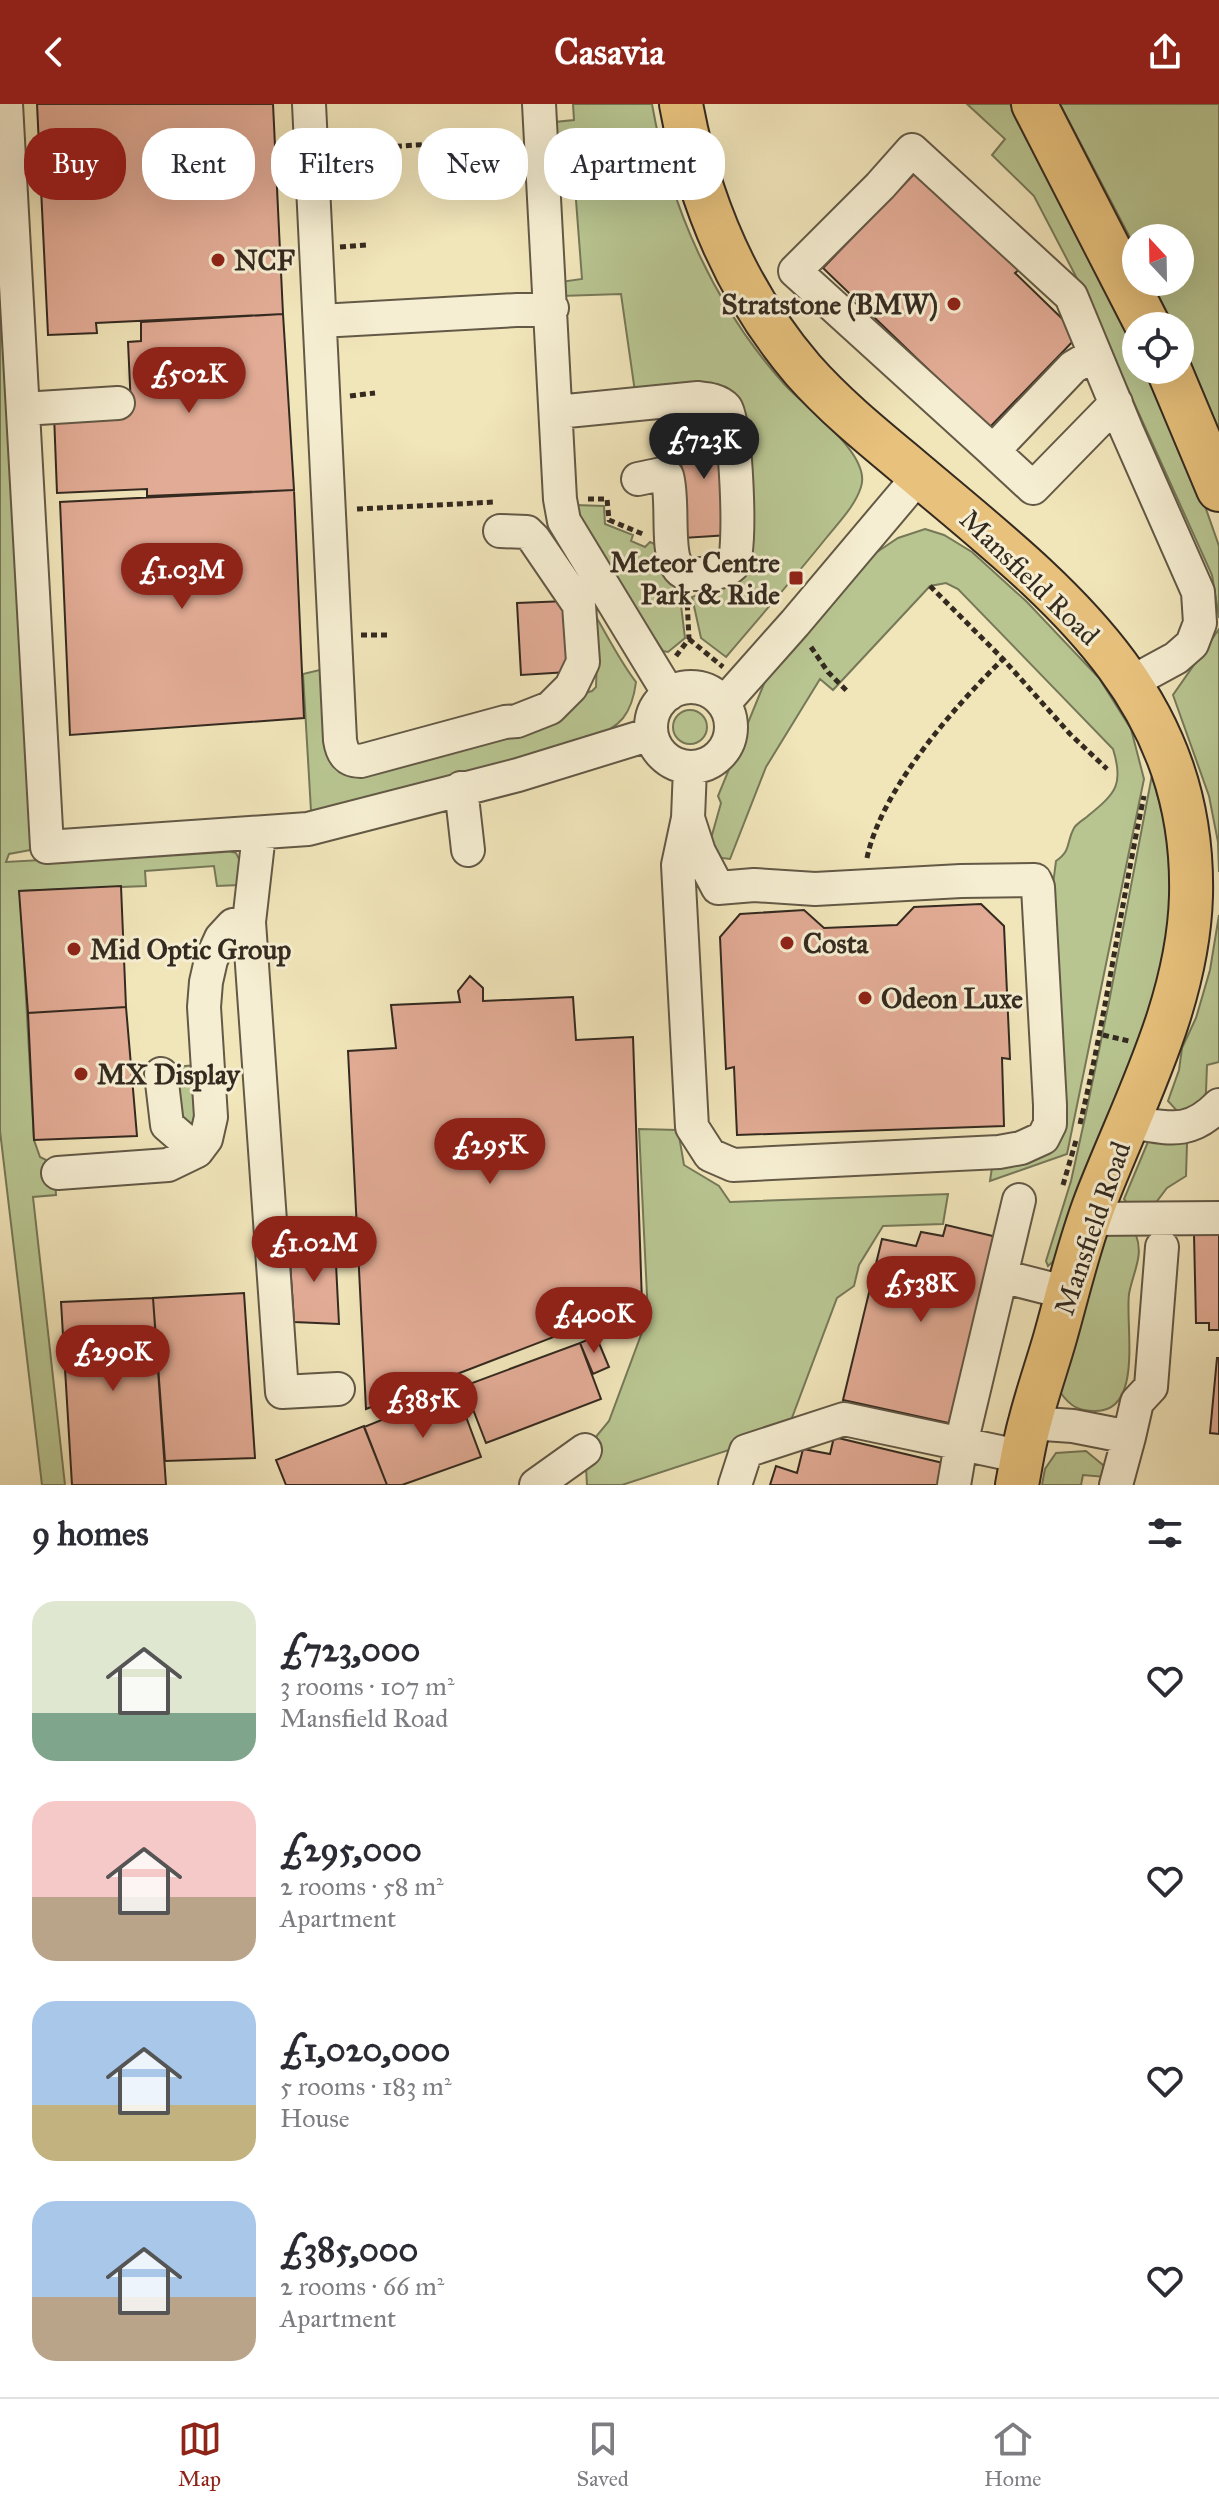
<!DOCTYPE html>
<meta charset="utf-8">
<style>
body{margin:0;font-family:"IM FELL Great Primer",serif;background:#f7f7f7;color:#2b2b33;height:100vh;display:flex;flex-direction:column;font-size:30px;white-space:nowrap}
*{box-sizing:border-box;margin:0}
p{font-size:26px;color:#7c7c81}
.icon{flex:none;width:44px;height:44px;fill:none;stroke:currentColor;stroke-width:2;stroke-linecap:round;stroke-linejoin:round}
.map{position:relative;height:1381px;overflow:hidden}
.sheet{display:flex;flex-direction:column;background:#fff;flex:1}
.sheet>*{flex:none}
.hud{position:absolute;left:24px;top:24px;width:800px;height:72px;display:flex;gap:16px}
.needle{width:52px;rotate:338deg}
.tools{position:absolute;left:1122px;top:120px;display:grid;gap:16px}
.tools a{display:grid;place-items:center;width:72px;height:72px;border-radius:50%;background:#fff;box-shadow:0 8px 32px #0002;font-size:40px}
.price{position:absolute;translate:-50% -68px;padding:0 18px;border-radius:28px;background:#8f2418;color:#fff;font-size:26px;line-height:52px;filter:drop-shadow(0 2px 4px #0008)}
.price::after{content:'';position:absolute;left:50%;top:48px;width:24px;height:18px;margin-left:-12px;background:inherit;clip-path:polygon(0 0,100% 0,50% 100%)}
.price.current{background:#222;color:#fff}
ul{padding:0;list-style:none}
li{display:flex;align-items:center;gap:24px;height:200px;padding:0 32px}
li span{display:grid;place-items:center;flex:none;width:224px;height:160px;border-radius:24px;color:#555}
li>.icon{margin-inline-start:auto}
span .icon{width:96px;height:96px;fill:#fffc;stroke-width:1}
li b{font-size:34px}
h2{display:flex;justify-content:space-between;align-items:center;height:96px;padding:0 32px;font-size:34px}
.chip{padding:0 28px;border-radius:32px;background:#fff;box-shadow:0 8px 32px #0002;font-size:28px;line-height:72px}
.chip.current{background:#8f2418;color:#fff}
header{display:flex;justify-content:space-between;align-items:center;height:104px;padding:0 32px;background:#8f2418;color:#fff;font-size:36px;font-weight:700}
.dock{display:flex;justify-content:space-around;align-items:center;height:112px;border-top:2px solid #e1e1e2;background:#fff;font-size:22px;color:#7c7c81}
.dock a{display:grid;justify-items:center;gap:4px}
.dock .current{color:#8f2418}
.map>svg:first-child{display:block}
.green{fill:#b8c591;stroke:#767858;stroke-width:2}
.building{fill:#e2ab95;stroke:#342a20;stroke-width:2}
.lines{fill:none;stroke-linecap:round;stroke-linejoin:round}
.minor-casing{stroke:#635946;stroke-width:36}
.major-casing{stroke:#342a20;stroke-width:46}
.highway-casing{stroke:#342a20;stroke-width:48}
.path{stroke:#342a20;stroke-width:5;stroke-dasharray:6 4;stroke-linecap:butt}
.minor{stroke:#f6eed2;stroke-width:32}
.major{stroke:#e8c27d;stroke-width:42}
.highway{stroke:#e8c27d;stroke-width:44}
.poi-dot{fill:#8f2418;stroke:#f6eed2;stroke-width:3}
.labels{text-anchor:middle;stroke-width:6;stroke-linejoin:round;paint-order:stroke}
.poi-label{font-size:28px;font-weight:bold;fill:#342a20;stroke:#f6eed2;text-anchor:start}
.street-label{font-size:28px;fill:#342a20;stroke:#f6eed2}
</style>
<header><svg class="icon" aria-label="back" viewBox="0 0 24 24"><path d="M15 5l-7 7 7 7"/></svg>Casavia<svg class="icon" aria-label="share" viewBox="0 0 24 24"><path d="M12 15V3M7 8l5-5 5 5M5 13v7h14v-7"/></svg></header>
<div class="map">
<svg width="1219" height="1381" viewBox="0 0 1219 1381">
<rect width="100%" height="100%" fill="#f1e5ba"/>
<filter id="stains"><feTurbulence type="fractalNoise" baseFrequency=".0025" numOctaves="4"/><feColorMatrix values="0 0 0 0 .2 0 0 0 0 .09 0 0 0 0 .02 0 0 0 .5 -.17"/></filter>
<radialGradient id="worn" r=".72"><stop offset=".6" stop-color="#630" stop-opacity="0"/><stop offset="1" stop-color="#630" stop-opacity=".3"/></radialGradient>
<path class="green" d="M573 0H652C670 103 714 202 785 281 806 304 872 350 861 383 855 402 839 418 827 433 794 474 760 513 726 553L701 534 692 493 736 476 735 304 635 288 621 190 561 192 560 178 582 175 575 83 599 79 596 43 556 48 555 18 574 16Z
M967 0H1010L1054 77 1136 245V266H1146L1199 385 1219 442V514L1212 471 1083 186 1034 92 992 51 1005 35Z
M1060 0H1219V327L1180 237V222H1173L1152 178H1180V134H1136V145Z
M0 89 47 743 9 750 6 758 225 746 236 749 240 757 239 781 217 782 214 762 145 767 146 782 20 787 34 1036 40 1053 54 1060 56 1091 33 1093 65 1381H42L0 1027Z
M575 401 604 402 605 420 633 431 631 437 645 443 650 438 668 446 697 480 679 485 685 534 668 548 663 547 576 415Z
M925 425 944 431 972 448 1027 498 1099 574 1131 625 1144 675 1067 1050 990 1077 992 1063 1038 1054 1047 1047 1053 780 1056 757C1072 746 1066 738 1074 724 1077 719 1085 715 1089 711 1116 689 1124 680 1113 645L958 485 946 479 930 482 833 586 820 575 766 663 730 755 714 753 711 746 712 731 721 699 718 692 768 570 874 450 898 434Z
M591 504C606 529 619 556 636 578 632 610 620 624 591 634L330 706 316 709 311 707 303 570 324 565 333 659 592 587 596 583 597 553Z
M1219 525V768L1218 738 1209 692 1173 591Z
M673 623a17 17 0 1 1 34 0a17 17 0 1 1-34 0Z
M1152 671C1161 703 1169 733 1172 767 1177 848 1144 927 1115 1002 1095 1053 1075 1104 1056 1155L1048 1162 1046 1157 1071 1077 1086 1009 1109 898Z
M1219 811V958L1207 961 1206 988 1203 1002 1178 1008 1168 997 1179 966 1182 944 1196 914 1210 866Z
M195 961 201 1020 195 1026 186 1022 181 1006 176 963Z
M639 1025 678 1026 684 1061 719 1082 730 1098 948 1090 943 1120 883 1122 859 1161 854 1182 837 1194 787 1327 622 1381H587L585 1346 609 1317 648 1212Z
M1177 1031 1187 1040 1186 1072 1167 1084 1151 1105 1131 1104 1124 1095 1150 1033Z
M1115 1126 1136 1131C1144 1152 1133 1168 1129 1190 1125 1221 1144 1308 1095 1307 1078 1307 1070 1302 1060 1288L1105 1134Z
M1086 1347 1103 1361 1105 1373 1083 1371 1081 1381H1042L1045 1365 1056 1349Z"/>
<path class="building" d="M37 0H273L283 210 96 219 97 229 48 231Z
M594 47 597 77 574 79 571 49Z
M918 66 1020 165 1015 169 1079 231 989 324 823 164Z
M283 210 294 386 147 392V385L57 389 54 310 131 303 128 238 141 237V218Z
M725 322 729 431 683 434 681 352 677 351 675 325Z
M294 386 304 614 70 631 60 398Z
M567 497 568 513H563L565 528 568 527V568L521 571 517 499Z
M121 782 126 903 28 909 19 787Z
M981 800 1004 822 1010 955 1002 954 1004 1022 737 1031 734 963 726 965 720 833 740 810 804 806 824 824 897 821 914 803Z
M470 872 483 884V897L573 893 576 936 633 933 642 1199 366 1305 348 947 396 944 391 901 460 898 458 887Z
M126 903 137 1032 34 1036 28 909Z
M946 1121 997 1133 953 1320 843 1296 882 1135 916 1142 921 1128 943 1132Z
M1219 1121V1226H1209V1219H1196L1194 1130H1207Z
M335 1140 339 1220 294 1218 289 1143Z
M244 1189 255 1354 165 1357 153 1194Z
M153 1194 166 1381H72L61 1198Z
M596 1232 609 1263 593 1270 580 1239Z
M580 1239 601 1295 486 1339 464 1282Z
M1217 1254H1219V1330L1210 1329Z
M456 1286 481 1353 402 1381H387L364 1323Z
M364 1322 387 1381H286L276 1356Z
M834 1333 943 1359 938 1381H770L776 1362 797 1369 803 1345 830 1350Z"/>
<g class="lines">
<g class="minor-casing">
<path id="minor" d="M6 0 47 743 308 725 518 671 651 630
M309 0 340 636C342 649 347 657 361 657L505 618 517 617 550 604 571 583 583 558 579 501 534 435 527 428 500 427
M539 0 560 395 564 417 669 590
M320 217 552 204
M1095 250 1073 263 993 347 1033 384 1116 299
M23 305 118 299
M557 308 698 294C707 295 719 296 726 304 736 316 742 451 733 461 724 470 710 469 698 470 690 470 682 471 677 462 666 446 674 395 667 372L662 370 638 375
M993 347 795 167 880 82 912 46 1071 192 1127 327 1198 488 1200 519 1192 540 1176 554 1130 579
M651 623a40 40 0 1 1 80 0a40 40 0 1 1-80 0Z
M724 599 795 519 919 372
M461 684 468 746
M688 714 699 748 718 784 754 781 815 785 961 777 1035 776 1038 783 1050 1001V1020L1043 1034 1021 1044 999 1048 733 1061 710 1051 692 1023 678 761 688 714 690 664
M249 818 282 1288 338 1285
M161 970 167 1021 197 1047
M1128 1018C1167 1023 1188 1033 1219 1001
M58 1069 168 1061 197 1047 206 1035 211 1013 204 903 206 878 211 856 221 834 233 821 249 818 259 730
M1090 1115 1219 1114
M1001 1172 1068 1189
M1029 1319 1073 1322 1129 1333 1137 1298 1151 1283 1162 1143
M536 1381 585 1346
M735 1381 746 1347 844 1315 1023 1353
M954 1381 961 1340 1019 1096
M1116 1381 1129 1333"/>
</g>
<g class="major-casing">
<path id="major" d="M681 0C699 98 738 190 803 266 833 300 868 329 903 358 1045 479 1196 583 1191 792 1188 900 1134 998 1096 1096 1079 1140 1068 1188 1055 1234 1047 1262 1037 1290 1030 1318 1024 1339 1021 1360 1017 1381"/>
</g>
<g class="highway-casing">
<path id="highway" d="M1034 0 1148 222
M1169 266 1219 385"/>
</g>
<path class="path" d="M336 46 513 35
M340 143 366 141
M350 292 375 289
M588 395H607L609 416 645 431
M357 405 495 398
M930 482 1003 555 1070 630 1107 665
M361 531H387
M689 535 723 563
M811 543 828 568 847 587
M676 552 689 535 687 495
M867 754C881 686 954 603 1003 555
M1103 931 1129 937
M1080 1020C1106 911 1121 801 1144 692
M1063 1081 1077 1033"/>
<use href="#minor" class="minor"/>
<use href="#major" class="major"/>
<use href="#highway" class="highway"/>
</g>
<g class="poi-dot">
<circle cx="218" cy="156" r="8"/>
<circle cx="954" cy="200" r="8"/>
<rect x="788" y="466" width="16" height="16" rx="4"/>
<circle cx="787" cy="839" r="8"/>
<circle cx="74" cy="845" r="8"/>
<circle cx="865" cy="894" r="8"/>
<circle cx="81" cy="970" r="8"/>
</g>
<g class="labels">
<g class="poi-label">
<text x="234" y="166">NCF</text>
<text x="938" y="210" text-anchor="end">Stratstone (BMW)</text>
<text x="780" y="468" text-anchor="end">Meteor Centre<tspan x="780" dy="32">Park &amp; Ride</tspan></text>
<text x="803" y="849">Costa</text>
<text x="90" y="855">Mid Optic Group</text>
<text x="881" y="904">Odeon Luxe</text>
<text x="97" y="980">MX Display</text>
</g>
<g class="street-label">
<text transform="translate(1030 473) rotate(44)" y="10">Mansfield Road</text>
<text transform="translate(1092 1124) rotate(-71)" y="10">Mansfield Road</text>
</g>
</g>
<rect width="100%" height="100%" filter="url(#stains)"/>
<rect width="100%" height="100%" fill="url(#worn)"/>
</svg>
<div class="tools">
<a><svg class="needle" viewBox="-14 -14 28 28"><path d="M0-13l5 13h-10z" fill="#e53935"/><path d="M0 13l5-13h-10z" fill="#7c7c81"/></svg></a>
<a><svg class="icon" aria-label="locate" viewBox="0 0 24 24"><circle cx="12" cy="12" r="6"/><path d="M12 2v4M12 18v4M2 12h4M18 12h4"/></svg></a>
</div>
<b class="price" style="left:189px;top:311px">£502K</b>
<b class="price current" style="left:704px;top:377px">£723K</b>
<b class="price" style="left:182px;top:507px">£1.03M</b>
<b class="price" style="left:490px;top:1082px">£295K</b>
<b class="price" style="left:314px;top:1180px">£1.02M</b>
<b class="price" style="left:921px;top:1220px">£538K</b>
<b class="price" style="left:594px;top:1251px">£400K</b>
<b class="price" style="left:113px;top:1289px">£290K</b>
<b class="price" style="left:423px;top:1336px">£385K</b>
<div class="hud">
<a class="chip current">Buy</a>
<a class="chip">Rent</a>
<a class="chip">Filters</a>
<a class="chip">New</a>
<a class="chip">Apartment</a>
</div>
</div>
<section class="sheet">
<h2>9 homes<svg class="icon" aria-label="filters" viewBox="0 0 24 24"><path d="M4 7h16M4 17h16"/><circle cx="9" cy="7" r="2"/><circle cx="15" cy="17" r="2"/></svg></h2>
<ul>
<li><span style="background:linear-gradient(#dfe7d0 70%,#7fa58c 0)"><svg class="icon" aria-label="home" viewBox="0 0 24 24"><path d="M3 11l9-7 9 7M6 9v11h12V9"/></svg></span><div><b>£723,000</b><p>3 rooms · 107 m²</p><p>Mansfield Road</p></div><svg class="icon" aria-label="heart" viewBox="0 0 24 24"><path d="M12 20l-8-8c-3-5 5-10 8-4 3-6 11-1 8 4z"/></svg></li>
<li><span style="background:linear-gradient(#f6c9c9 60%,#b9a48a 0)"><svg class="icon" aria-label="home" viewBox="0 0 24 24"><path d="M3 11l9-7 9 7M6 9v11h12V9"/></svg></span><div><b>£295,000</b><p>2 rooms · 58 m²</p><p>Apartment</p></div><svg class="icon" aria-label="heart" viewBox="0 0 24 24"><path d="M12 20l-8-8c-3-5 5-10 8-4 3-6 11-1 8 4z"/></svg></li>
<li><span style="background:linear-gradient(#a9c7e8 65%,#c2b280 0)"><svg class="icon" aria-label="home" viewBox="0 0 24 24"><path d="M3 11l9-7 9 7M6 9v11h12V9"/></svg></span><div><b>£1,020,000</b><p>5 rooms · 183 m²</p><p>House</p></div><svg class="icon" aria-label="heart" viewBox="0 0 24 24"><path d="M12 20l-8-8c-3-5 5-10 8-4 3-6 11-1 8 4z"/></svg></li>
<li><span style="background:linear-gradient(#a9c7e8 60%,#b9a48a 0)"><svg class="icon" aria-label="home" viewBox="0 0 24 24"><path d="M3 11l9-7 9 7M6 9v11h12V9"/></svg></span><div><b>£385,000</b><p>2 rooms · 66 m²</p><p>Apartment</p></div><svg class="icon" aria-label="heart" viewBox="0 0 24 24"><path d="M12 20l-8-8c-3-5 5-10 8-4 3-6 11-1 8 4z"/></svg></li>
</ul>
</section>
<nav class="dock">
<a class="current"><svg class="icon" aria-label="map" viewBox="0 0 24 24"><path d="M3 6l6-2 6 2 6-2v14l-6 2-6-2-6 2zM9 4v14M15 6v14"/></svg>Map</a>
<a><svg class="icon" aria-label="saved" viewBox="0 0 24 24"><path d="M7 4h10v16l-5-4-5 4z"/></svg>Saved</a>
<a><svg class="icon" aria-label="home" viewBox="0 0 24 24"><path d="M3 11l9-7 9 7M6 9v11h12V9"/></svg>Home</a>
</nav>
